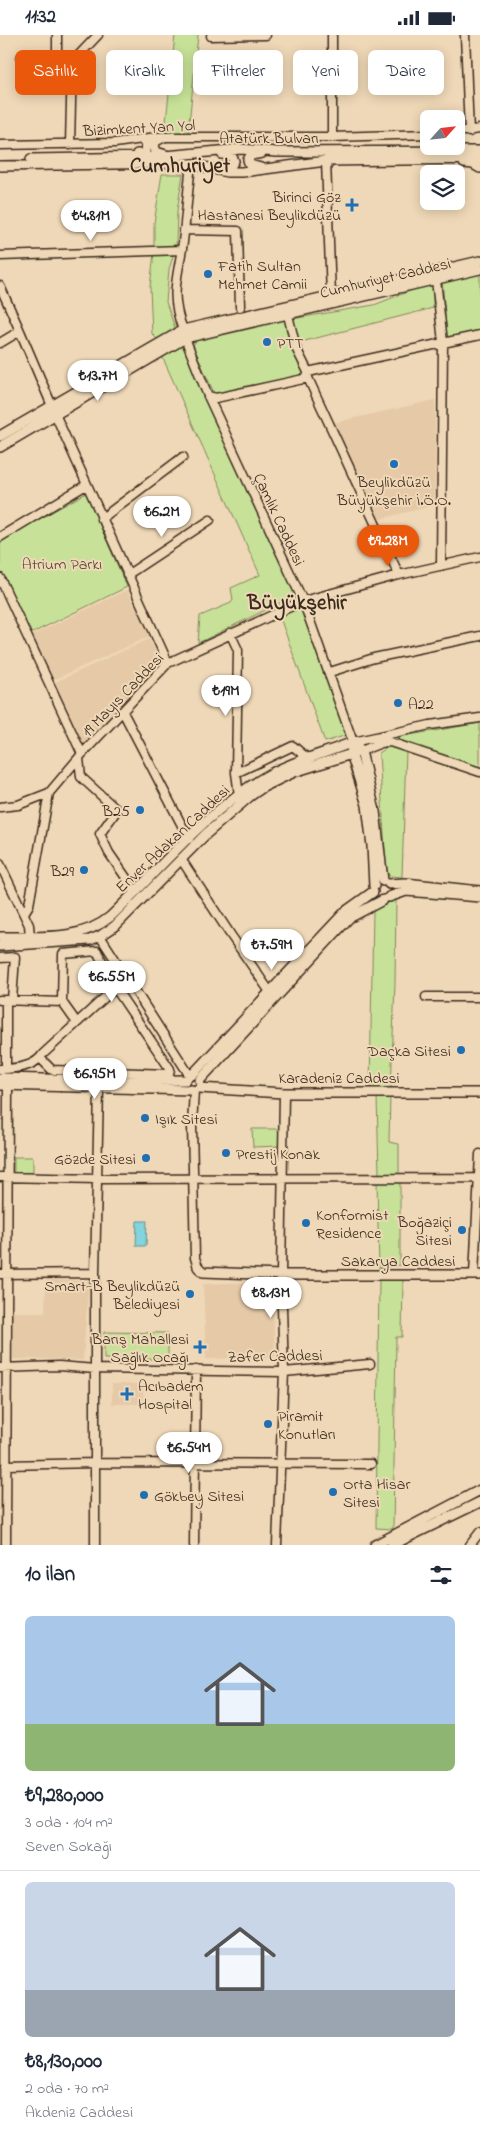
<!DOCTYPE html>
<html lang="tr">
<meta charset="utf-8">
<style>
body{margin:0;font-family:"Indie Flower",sans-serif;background:#f6f6f7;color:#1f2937;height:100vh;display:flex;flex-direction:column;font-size:19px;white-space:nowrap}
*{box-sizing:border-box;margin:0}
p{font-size:16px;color:#747a83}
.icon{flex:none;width:28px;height:28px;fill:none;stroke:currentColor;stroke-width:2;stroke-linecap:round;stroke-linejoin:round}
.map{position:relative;height:1510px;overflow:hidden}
.panel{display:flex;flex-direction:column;background:#fff;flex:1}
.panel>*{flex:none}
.banner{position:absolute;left:15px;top:15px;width:450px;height:45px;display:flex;gap:10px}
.needle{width:32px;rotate:63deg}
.controls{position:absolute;left:420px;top:75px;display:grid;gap:10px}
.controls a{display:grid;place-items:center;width:45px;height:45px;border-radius:8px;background:#fff;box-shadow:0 2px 12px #0003;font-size:25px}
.price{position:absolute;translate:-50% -42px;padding:0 11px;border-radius:18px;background:#fff;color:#222;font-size:16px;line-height:32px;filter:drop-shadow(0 1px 2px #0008)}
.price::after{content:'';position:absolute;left:50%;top:30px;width:15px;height:11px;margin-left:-8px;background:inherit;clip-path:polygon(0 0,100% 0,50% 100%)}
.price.current{background:#ea580c;color:#fff}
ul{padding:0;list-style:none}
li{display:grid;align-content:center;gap:10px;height:265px;padding:0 25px}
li+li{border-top:1px solid #e0e1e3}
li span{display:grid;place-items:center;height:155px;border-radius:8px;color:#555}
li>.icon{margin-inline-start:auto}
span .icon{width:90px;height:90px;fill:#fffc;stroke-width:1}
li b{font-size:21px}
h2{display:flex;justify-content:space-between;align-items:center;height:60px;padding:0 25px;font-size:21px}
.tag{padding:0 18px;border-radius:8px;background:#fff;box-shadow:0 2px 12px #0003;font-size:18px;line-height:45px}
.tag.current{background:#ea580c;color:#fff}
.status{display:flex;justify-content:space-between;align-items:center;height:35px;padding:0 25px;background:#fff;direction:ltr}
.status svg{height:14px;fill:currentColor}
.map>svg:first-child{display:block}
.built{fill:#e6caa8}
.green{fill:#c7e298;stroke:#81865b}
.water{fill:#83d4dc;stroke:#669090}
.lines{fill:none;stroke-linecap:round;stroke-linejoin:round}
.minor-casing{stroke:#3b2a1e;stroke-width:11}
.major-casing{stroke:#3b2a1e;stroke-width:12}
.minor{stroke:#efd8b7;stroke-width:8}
.major{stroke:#efd8b7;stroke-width:9}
.poi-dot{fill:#1f6fb2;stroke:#efd8b7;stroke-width:2}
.labels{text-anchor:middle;stroke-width:4;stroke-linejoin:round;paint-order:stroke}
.street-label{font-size:16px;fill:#3b2a1e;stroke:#efd8b7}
.poi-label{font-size:16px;fill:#3b2a1e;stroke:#efd8b7;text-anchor:start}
.park-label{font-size:16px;fill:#504630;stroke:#efd8b7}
.district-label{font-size:21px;font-weight:bold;fill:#3b2a1e;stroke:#efd8b7}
</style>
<div class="status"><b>11:32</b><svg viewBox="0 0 49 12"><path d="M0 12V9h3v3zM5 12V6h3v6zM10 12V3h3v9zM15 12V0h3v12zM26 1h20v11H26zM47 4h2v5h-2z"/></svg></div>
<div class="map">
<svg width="480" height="1510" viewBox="0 0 480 1510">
<rect width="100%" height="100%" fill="#efd8b7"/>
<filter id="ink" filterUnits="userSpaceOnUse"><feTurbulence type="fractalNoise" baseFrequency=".02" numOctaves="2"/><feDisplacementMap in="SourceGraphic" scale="10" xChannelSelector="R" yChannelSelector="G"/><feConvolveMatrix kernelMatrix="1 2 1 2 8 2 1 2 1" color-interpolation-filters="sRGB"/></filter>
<g filter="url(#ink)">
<path class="built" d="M435 365V470L380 484 332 388Z
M127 555 150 601 51 646 30 601Z
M149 604 161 624 160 628 112 686 83 712 53 648Z
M46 1244 89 1246 83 1325 13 1324V1277H45Z
M272 1246 275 1322 206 1324 203 1249Z
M112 1349H143V1369H112Z"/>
<path class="green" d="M175 0H198L188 99 165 97Z
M162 139H183L177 176 176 212 169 234 166 267 176 296 158 305 152 299 150 252 154 218V188Z
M480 236V298L447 304 442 243Z
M433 247V273L297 308 292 284 374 270Z
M285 283 291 308 304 341 214 358 193 311 197 303Z
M182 308 214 383 294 555 292 562 198 608 200 581 231 568 233 565 231 553 260 540 162 321Z
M86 458 127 552 30 599 0 539V506Z
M303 571 347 700 325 707 279 580Z
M480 688V733H470L392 703Z
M390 711 406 715 402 842 389 841 386 831 379 718Z
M396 864 395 948 391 1055H370L373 875Z
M390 1060 389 1107 399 1109V1140L379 1139 377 1061Z
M252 1094H279L280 1111 253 1112Z
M14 1122H33V1140L14 1139Z
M377 1145H400V1230L379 1233Z
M379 1245H403L402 1302H396L393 1494 376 1493Z
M104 1297 168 1298V1324H104Z"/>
<path class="water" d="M137 1186H147L146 1211H136Z"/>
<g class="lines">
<g class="minor-casing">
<path id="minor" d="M57 0V23
M332 0V102
M465 0 469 97
M211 1 266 0
M21 23H76L98 0
M456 97 480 94
M0 110 115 108 156 102H332L429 99
M70 110 72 23
M326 126 331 261
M184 195 238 196 240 272
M0 221 182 215
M436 245 443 307 441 531
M0 251 20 296
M288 280 296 313 308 337V343L399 540
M183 295C169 258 178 243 183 207 186 181 188 155 191 129
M185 303 208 361 303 566 353 707 430 690 480 683
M0 308 20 296 52 371
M308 337 480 300
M208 361 216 363 308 343
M55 379 168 628
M101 484 183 422
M0 502 86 450
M127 540 210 485
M0 543 82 719
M230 598 238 615 236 738 239 760
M330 637 374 623 480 601
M123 677 189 804
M361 716 381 708 390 707 480 737
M79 723 81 742 117 775 100 799 109 818 136 857
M236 738 293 711 308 724
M0 772 18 770 49 758 82 719 168 628 303 566 399 540 480 522
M181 824 230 899 270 957
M0 829 29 890 30 901
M24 878 29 870 49 758
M100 901 190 1041
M0 923 15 922 12 965
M426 962H480
M0 965 62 967 63 919 97 916 116 954 170 1034 169 1039 52 1035 40 1023
M6 965V1034
M62 967 77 988
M0 1034C14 1034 35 1032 43 1019L126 943
M194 1055 192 1091 195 1223 198 1232
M0 1142 98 1144 479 1143
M0 1239 95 1238
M474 1240 480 1119
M0 1333 59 1331 95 1334 284 1337 370 1329
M6 1430 95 1428 371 1429
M6 1510 8 1051
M95 1510V1238L99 1054
M194 1510 196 1335
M277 1510 284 1337 281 1240 284 1058
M470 1510 480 1497"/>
</g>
<g class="major-casing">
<path id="major" d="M164 102 156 106 154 110 156 117 166 120
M137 119H143L146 114V108L141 104
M31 124 154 122 241 114 276 117 480 116
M464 128 473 129 480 133
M0 131 170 128 191 129 227 137H242L326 126 480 124
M220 133H229L234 126 231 120 222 119
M261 133 250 130 248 125 251 120 262 118
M0 401 183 295 480 226
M0 412 185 303 480 234
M358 712 361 716 375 776 383 846
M352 714 351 718 367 770 372 811 374 851
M389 849 405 848 480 856
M389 862 406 856 480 862
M0 902C36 901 80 907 110 882 159 835 206 776 265 742 292 726 324 719 353 707
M0 911 90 905 100 901 115 891 206 799 250 761 263 752 294 737 361 716
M192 1040 345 877 373 857
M0 1043 130 1046 186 1045
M200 1045 349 883 383 865
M0 1050 191 1055
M199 1053 284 1058H480
M198 1232 203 1237 281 1240H480
M375 1510 480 1455
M392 1510 480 1467"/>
</g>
<use href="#minor" class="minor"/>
<use href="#major" class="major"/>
</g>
</g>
<g class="poi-dot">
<path d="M349.5 162.5h5v5h5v5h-5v5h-5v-5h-5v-5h5z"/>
<circle cx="208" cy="239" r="5"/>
<circle cx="267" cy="307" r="5"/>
<circle cx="394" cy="429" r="5"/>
<circle cx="398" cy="668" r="5"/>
<circle cx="140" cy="775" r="5"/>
<circle cx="84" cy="835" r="5"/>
<circle cx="461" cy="1015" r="5"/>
<circle cx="145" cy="1083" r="5"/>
<circle cx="226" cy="1118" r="5"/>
<circle cx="146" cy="1123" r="5"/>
<circle cx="306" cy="1188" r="5"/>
<circle cx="462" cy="1195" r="5"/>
<circle cx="190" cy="1259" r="5"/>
<path d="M197.5 1304.5h5v5h5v5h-5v5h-5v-5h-5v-5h5z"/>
<path d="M124.5 1351.5h5v5h5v5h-5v5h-5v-5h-5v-5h5z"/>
<circle cx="268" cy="1389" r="5"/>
<circle cx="333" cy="1457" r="5"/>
<circle cx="144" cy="1460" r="5"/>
</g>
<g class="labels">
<g class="street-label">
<text transform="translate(139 92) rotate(-3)" y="6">Bizimkent Yan Yol</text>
<text x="269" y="108">Atatürk Bulvarı</text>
<text transform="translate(385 242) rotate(-13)" y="6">Cumhuriyet Caddesi</text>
<text transform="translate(280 484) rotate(65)" y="6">Çamlık Caddesi</text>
<text transform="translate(122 659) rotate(-46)" y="6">19 Mayıs Caddesi</text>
<text transform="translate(172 803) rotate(-43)" y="6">Enver Adakan Caddesi</text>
<text x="339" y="1048">Karadeniz Caddesi</text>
<text x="398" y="1231">Sakarya Caddesi</text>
<text transform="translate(275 1320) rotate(-1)" y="6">Zafer Caddesi</text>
</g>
<g class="poi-label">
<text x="341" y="167" text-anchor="end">Birinci Göz<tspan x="341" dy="18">Hastanesi Beylikdüzü</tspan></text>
<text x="218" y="236">Fatih Sultan<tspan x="218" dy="18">Mehmet Camii</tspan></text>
<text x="277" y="313">PTT</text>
<text x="394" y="452" text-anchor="middle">Beylikdüzü<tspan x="394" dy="18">Büyükşehir İ.Ö.O.</tspan></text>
<text x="408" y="674">A22</text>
<text x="130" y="781" text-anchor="end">B25</text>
<text x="74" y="841" text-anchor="end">B29</text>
<text x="451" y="1021" text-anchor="end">Daçka Sitesi</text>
<text x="155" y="1089">Işık Sitesi</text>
<text x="236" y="1124">Prestij Konak</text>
<text x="136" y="1129" text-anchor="end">Gözde Sitesi</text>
<text x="316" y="1185">Konformist<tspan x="316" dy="18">Residence</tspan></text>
<text x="452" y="1192" text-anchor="end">Boğaziçi<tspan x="452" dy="18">Sitesi</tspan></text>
<text x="180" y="1256" text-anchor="end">Smart-B Beylikdüzü<tspan x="180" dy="18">Belediyesi</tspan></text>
<text x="189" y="1309" text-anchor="end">Barış Mahallesi<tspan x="189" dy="18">Sağlık Ocağı</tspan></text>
<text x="138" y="1356">Acıbadem<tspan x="138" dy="18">Hospital</tspan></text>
<text x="278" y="1386">Piramit<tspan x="278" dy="18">Konutları</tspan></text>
<text x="343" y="1454">Orta Hisar<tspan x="343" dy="18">Sitesi</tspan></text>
<text x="154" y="1466">Gökbey Sitesi</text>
</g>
<g class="park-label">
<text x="62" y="534">Atrium Parkı</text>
</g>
<g class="district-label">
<text x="180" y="137">Cumhuriyet</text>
<text x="297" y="574">Büyükşehir</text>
</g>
</g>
</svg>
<div class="controls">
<a><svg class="needle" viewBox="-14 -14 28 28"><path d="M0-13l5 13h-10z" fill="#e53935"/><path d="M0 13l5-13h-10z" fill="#747a83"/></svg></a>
<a><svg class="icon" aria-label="layers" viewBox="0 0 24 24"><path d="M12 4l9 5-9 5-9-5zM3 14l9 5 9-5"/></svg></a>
</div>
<b class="price" style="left:91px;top:207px">₺4.81M</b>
<b class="price" style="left:98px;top:367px">₺13.7M</b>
<b class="price" style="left:162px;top:503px">₺6.2M</b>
<b class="price current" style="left:388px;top:532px">₺9.28M</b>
<b class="price" style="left:226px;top:682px">₺19M</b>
<b class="price" style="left:272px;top:936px">₺7.59M</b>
<b class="price" style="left:112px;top:968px">₺6.55M</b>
<b class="price" style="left:95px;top:1065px">₺6.95M</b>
<b class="price" style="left:271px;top:1284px">₺8.13M</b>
<b class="price" style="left:189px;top:1439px">₺6.54M</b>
<div class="banner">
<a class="tag current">Satılık</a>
<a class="tag">Kiralık</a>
<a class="tag">Filtreler</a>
<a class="tag">Yeni</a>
<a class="tag">Daire</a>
</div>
</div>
<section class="panel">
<h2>10 ilan<svg class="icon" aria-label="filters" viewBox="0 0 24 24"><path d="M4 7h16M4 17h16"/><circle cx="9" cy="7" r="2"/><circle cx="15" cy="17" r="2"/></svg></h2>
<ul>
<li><span style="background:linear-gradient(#a9c7e8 70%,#8fb573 0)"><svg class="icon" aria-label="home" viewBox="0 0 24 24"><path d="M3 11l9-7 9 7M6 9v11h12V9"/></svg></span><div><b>₺9,280,000</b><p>3 oda · 104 m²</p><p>Seven Sokağı</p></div></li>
<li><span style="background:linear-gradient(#c9d6e8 70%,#9aa5b1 0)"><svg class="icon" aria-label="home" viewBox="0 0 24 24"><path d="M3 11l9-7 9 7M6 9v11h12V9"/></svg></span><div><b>₺8,130,000</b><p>2 oda · 70 m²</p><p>Akdeniz Caddesi</p></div></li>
</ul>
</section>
